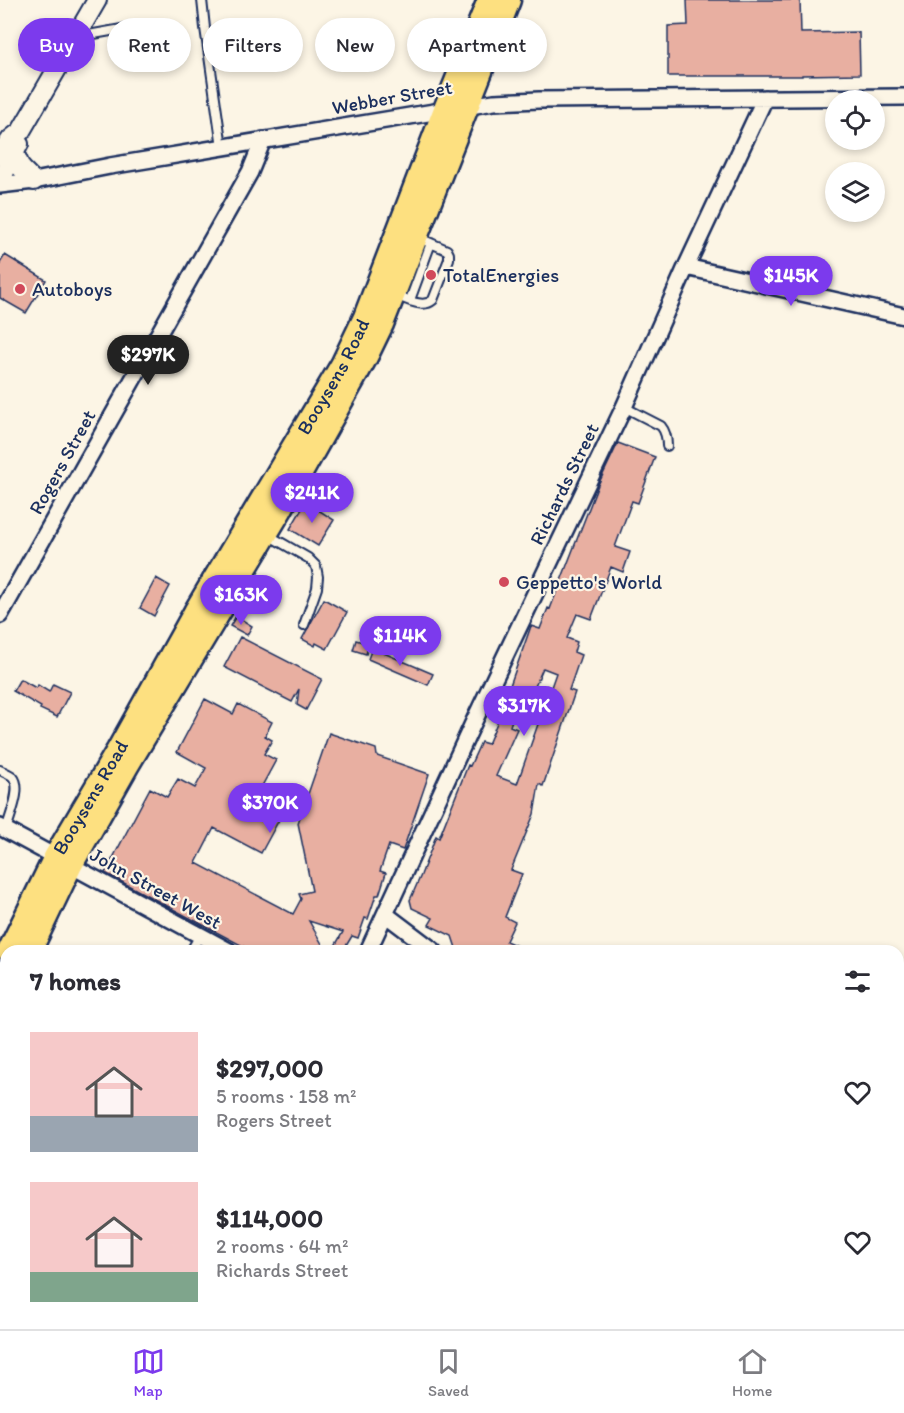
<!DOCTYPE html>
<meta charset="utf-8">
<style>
body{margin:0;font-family:Itim,sans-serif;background:#f7f7f7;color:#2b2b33;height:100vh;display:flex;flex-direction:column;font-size:22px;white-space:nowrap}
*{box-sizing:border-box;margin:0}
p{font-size:20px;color:#7c7c81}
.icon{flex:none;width:33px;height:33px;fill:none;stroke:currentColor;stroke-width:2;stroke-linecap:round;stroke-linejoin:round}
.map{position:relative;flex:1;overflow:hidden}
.side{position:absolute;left:0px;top:945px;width:904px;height:384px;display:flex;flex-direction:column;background:#fff;border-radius:18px 18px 0 0;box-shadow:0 3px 9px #0003}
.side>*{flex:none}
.top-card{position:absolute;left:18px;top:18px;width:600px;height:54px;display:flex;gap:12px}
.controls{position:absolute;left:825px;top:90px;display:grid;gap:12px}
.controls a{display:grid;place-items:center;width:60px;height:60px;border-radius:50%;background:#fff;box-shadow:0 3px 9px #0003;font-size:30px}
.price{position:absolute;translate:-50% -51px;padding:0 14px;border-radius:21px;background:#7c3aed;color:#fff;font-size:20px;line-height:39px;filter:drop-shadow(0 2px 3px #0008)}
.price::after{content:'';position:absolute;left:50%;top:36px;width:18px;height:14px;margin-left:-9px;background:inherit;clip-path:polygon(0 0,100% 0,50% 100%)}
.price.on{background:#222;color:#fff}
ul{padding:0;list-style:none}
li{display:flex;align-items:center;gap:18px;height:150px;padding:0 30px}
li span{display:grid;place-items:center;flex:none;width:168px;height:120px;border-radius:0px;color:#555}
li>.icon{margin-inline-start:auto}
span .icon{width:72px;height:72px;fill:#fffc;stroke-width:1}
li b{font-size:26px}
h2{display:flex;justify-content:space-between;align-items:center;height:72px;padding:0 30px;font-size:26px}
.tag{padding:0 21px;border-radius:27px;background:#fff;box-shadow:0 3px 9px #0003;font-size:21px;line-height:54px}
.tag.on{background:#7c3aed;color:#fff}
.menu{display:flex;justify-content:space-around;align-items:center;height:84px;border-top:2px solid #e1e1e2;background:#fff;font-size:16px;color:#7c7c81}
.menu a{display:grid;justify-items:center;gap:3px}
.menu .on{color:#7c3aed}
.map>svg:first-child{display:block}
.building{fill:#e8afa1;stroke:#1b2f5e;stroke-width:1.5;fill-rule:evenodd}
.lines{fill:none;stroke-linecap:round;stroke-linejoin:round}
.service-casing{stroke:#1b2f5e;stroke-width:12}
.minor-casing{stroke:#1b2f5e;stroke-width:20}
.tertiary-casing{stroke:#1b2f5e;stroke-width:22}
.primary-casing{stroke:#1b2f5e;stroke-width:27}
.service{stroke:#fcf5e5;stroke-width:8}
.minor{stroke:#fcf5e5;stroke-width:15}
.tertiary{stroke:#fcf5e5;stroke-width:18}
.primary{stroke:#fde080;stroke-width:22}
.poi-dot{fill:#d1495b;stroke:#fcf5e5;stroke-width:2}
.labels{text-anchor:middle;stroke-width:4.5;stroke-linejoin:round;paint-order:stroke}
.street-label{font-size:20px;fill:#1b2f5e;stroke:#fcf5e5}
.poi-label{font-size:20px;fill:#1b2f5e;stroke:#fcf5e5;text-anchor:start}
</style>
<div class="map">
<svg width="904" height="1329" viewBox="0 0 904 1329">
<rect width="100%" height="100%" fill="#fcf5e5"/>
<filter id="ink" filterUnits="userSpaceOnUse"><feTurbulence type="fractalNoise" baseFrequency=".0167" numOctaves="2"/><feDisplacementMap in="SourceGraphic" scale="12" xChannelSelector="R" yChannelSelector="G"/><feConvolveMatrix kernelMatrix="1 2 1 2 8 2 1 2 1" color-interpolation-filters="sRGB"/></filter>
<g filter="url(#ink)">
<path class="building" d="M687 0H800L801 33 859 32 860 74 802 75V76H668V26L688 25Z
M5 255 46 280 26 313 0 298V263Z
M618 443 655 457 638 503 632 501 615 547 630 552 623 572 611 567 591 619 577 614 567 638 577 642 574 652 581 655 569 690 575 692 543 786 539 784 534 814 511 870 522 874 505 917 515 922 506 941 528 951H461L456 948 452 936 429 925 433 918 412 908 410 900 421 875 436 836 439 838 468 765 470 766 481 742 488 744 502 711H501L531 626 540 629 548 608 550 609 598 485ZM543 668 556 673 517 784 496 776 517 729 510 726 518 702 527 705Z
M306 502 334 520 318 546 290 529Z
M156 578 170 586 154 616 140 608Z
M324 599 347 612 327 649 316 643 315 646 302 639Z
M236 616 252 626 247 635 230 626Z
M240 637 322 679 306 710 297 705 299 689 292 702 224 667Z
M356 640 369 644 366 654 353 650Z
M372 648 433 674 428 685 368 659Z
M20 679 36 688 38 685 49 692 53 684 70 692 57 717 40 709 41 707 13 691Z
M205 699 233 714 238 704 272 722 265 736 272 740 264 754 276 760 262 786 267 794 261 806 281 816 261 853 214 828 196 863 293 914 301 899 299 894 312 891 298 823 329 733 376 749 377 756 429 774 403 850 389 845 380 871 386 873 379 895H376L368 919 365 918 358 938 352 936 343 951H332L343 932 309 921 326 951H252L105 873 150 788 167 797 178 779 195 788 206 768 177 752Z"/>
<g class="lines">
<g class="service-casing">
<path id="service" d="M202 0 205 28 222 147
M77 37 133 27
M395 295C406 299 423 309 433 300L449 259V254L447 250 419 238
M410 300 431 243
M624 407 661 426C666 432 667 438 667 446
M268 535 308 558 316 566 318 577 317 588 304 625
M0 770C4 772 10 774 13 777 23 788 9 818 6 830
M191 951 200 935
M0 1174 4 1170
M0 1211 6 1214
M69 1329 70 1323
M512 1329 515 1323
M660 1329 664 1323"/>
</g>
<g class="minor-casing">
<path id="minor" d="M0 185 34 181 110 166 494 102 539 100 904 97
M686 267 904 316
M0 615 250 172 263 140
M0 827 229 951
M385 914 434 951
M368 951 476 717 624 407 686 267 765 98
M898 1315 904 1318
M317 1329 319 1323
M880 1329 883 1323"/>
</g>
<g class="tertiary-casing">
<path id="tertiary" d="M15 154 21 168 34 181
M0 156 11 139 21 131 97 0
M0 181 19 144"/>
</g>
<g class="primary-casing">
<g id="primary">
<path id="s1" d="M9 951 55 857 118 750 195 612 342 365 365 317 445 109 489 0"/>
<path d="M30 951 71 865 127 766 281 509 365 359 382 324 509 0"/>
<path d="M0 1013 6 1000"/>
</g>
</g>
<use href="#service" class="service"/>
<use href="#minor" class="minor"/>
<use href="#tertiary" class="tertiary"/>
<use href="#primary" class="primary"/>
</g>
</g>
<g class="poi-dot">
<circle cx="431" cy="275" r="6"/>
<circle cx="20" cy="289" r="6"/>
<circle cx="504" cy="582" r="6"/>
</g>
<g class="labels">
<g class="street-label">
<text transform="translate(392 97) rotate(-10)" y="7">Webber Street</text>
<text dy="7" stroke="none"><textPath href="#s1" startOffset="660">Booysens Road</textPath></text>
<text transform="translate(62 462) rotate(-61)" y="7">Rogers Street</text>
<text transform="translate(564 484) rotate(-64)" y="7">Richards Street</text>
<text dy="7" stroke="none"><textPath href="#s1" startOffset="174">Booysens Road</textPath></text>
<text transform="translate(156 888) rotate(29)" y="7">John Street West</text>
</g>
<g class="poi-label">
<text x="443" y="282">TotalEnergies</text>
<text x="32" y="296">Autoboys</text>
<text x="516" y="589">Geppetto's World</text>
</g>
</g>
</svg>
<div class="controls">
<a><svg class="icon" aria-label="locate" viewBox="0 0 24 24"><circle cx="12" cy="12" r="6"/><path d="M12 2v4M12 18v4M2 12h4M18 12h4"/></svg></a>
<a><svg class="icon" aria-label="layers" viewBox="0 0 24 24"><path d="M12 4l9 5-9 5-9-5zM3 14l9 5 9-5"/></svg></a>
</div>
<b class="price" style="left:791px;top:307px">$145K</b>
<b class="price on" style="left:148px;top:386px">$297K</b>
<b class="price" style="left:312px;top:524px">$241K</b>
<b class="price" style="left:241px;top:626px">$163K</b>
<b class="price" style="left:400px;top:667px">$114K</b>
<b class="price" style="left:524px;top:737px">$317K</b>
<b class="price" style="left:270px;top:834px">$370K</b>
<div class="top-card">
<a class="tag on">Buy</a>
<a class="tag">Rent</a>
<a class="tag">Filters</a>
<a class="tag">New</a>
<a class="tag">Apartment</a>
</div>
<section class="side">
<h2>7 homes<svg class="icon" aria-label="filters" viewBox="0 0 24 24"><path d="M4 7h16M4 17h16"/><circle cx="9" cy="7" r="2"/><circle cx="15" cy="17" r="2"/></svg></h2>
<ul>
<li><span style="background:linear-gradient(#f6c9c9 70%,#9aa5b1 0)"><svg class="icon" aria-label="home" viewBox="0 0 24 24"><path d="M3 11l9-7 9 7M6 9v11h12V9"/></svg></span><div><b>$297,000</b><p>5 rooms · 158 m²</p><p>Rogers Street</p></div><svg class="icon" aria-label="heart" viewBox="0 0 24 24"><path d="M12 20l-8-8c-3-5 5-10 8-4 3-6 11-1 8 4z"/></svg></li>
<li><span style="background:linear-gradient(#f6c9c9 75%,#7fa58c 0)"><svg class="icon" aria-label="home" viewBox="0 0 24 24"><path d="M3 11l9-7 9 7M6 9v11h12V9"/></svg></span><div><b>$114,000</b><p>2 rooms · 64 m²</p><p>Richards Street</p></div><svg class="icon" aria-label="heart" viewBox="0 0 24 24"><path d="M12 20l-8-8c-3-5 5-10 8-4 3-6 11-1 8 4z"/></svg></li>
</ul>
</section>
</div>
<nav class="menu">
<a class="on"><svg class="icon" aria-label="map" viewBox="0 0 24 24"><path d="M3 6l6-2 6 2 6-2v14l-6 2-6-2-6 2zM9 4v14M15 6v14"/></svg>Map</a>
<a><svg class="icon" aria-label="saved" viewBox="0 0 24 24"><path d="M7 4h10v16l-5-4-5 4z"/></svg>Saved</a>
<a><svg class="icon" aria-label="home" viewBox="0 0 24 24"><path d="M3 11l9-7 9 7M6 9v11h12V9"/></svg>Home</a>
</nav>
